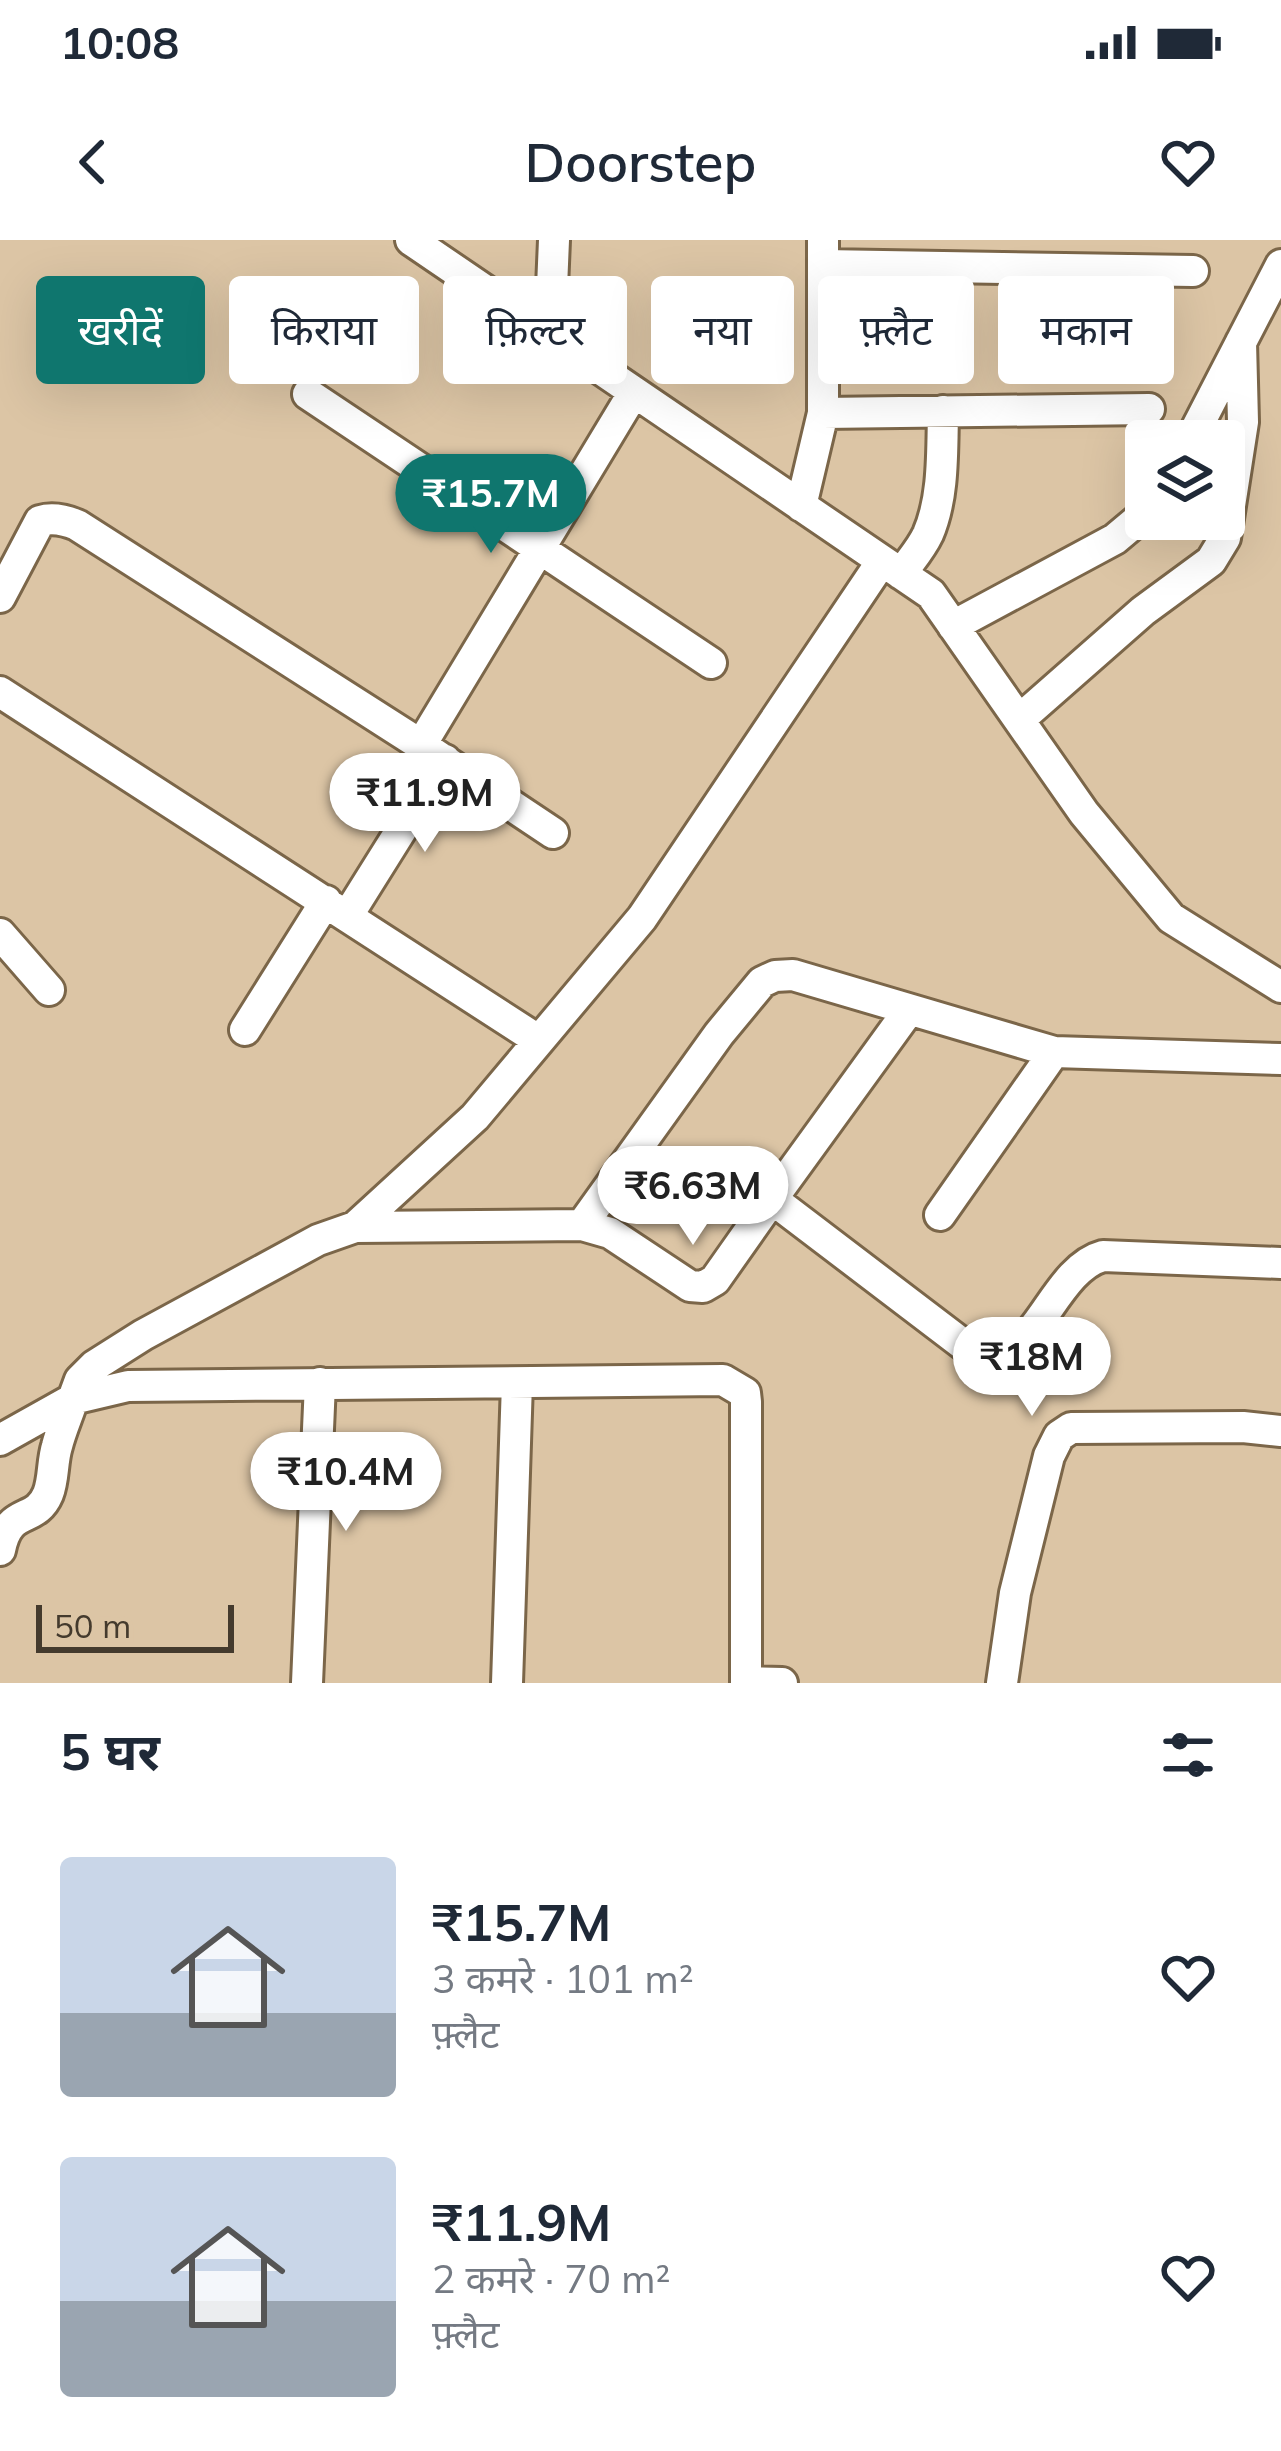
<!DOCTYPE html>
<html lang="hi">
<meta charset="utf-8">
<style>
body{margin:0;font-family:Mulish,"Noto Sans Devanagari",sans-serif;background:#f6f6f7;color:#1f2937;height:100vh;display:flex;flex-direction:column;font-size:45px;white-space:nowrap}
*{box-sizing:border-box;margin:0}
p{font-size:39px;color:#747a83}
.icon{flex:none;width:66px;height:66px;fill:none;stroke:currentColor;stroke-width:2;stroke-linecap:round;stroke-linejoin:round}
.map{position:relative;height:1443px;overflow:hidden}
.drawer{display:flex;flex-direction:column;background:#fff;flex:1}
.drawer>*{flex:none}
.banner{position:absolute;left:36px;top:36px;width:1209px;height:108px;display:flex;gap:24px}
.buttons{position:absolute;left:1125px;top:180px;display:grid;gap:24px}
.buttons a{display:grid;place-items:center;width:120px;height:120px;border-radius:12px;background:#fff;box-shadow:0 12px 48px #0002;font-size:60px}
.scale{position:absolute;left:36px;bottom:30px;width:198px;box-sizing:border-box;padding-left:12px;border:6px solid #443a2d;border-top:0;font-size:33px;line-height:42px;white-space:nowrap;color:#443a2d;-webkit-text-stroke:9px #dcc5a5;paint-order:stroke}
.price{position:absolute;translate:-50% -102px;padding:0 27px;border-radius:42px;background:#fff;color:#222;font-size:39px;line-height:78px;filter:drop-shadow(0 3px 6px #0008)}
.price::after{content:'';position:absolute;left:50%;top:72px;width:36px;height:27px;margin-left:-18px;background:inherit;clip-path:polygon(0 0,100% 0,50% 100%)}
.price.selected{background:#0f766e;color:#fff}
ul{padding:0;list-style:none}
li{display:flex;align-items:center;gap:36px;height:300px;padding:0 60px}
li span{display:grid;place-items:center;flex:none;width:336px;height:240px;border-radius:12px;color:#555}
li>.icon{margin-inline-start:auto}
span .icon{width:144px;height:144px;fill:#fffc;stroke-width:1}
li b{font-size:51px}
h2{display:flex;justify-content:space-between;align-items:center;height:144px;padding:0 60px;font-size:51px}
.pill{padding:0 42px;border-radius:12px;background:#fff;box-shadow:0 12px 48px #0002;font-size:42px;line-height:108px}
.pill.selected{background:#0f766e;color:#fff}
.status{display:flex;justify-content:space-between;align-items:center;height:84px;padding:0 60px;background:#fff;direction:ltr}
.status svg{height:33px;fill:currentColor}
header{display:flex;justify-content:space-between;align-items:center;height:156px;padding:0 60px;background:#fff;font-size:54px;font-weight:600}
.map>svg:first-child{display:block}
.lines{fill:none;stroke-linecap:round;stroke-linejoin:round}
.street-casing{stroke:#7b6649;stroke-width:36}
.street{stroke:#fff;stroke-width:30}
</style>
<div class="status"><b>10:08</b><svg viewBox="0 0 49 12"><path d="M0 12V9h3v3zM5 12V6h3v6zM10 12V3h3v9zM15 12V0h3v12zM26 1h20v11H26zM47 4h2v5h-2z"/></svg></div>
<header><svg class="icon" aria-label="back" viewBox="0 0 24 24"><path d="M15 5l-7 7 7 7"/></svg>Doorstep<svg class="icon" aria-label="heart" viewBox="0 0 24 24"><path d="M12 20l-8-8c-3-5 5-10 8-4 3-6 11-1 8 4z"/></svg></header>
<div class="map">
<svg width="1281" height="1443" viewBox="0 0 1281 1443">
<rect width="100%" height="100%" fill="#dcc5a5"/>
<g class="lines">
<g class="street-casing">
<path id="street" d="M411 0 931 354 1084 573 1171 678 1281 747
M823 25 1193 31
M550 95 554 0
M308 154 711 423
M823 173 1149 169
M1190 201 1281 25
M801 266 823 173V0
M901 334C910 321 921 309 928 294 944 257 942 211 943 171
M0 357 40 281C53 277 65 280 77 285L421 505 553 593
M953 386 1115 299 1146 273
M0 452 538 800
M1019 480 1143 371 1211 321 1225 298 1243 182 1241 102
M421 505 634 152
M348 675 445 520
M0 694 49 750
M245 790 326 661
M772 959 909 770
M940 975 1054 812
M582 985 719 794 762 742 775 736 793 735 1054 812 1281 819
M355 987 475 877 642 678 882 321
M0 1200 73 1159 80 1140 94 1126 143 1095 318 1000 355 987 582 985 610 993 690 1046 703 1047 715 1040 772 959 977 1115 993 1122 1004 1121C1015 1109 1027 1098 1036 1085 1054 1062 1073 1024 1103 1016L1281 1023
M0 1310C9 1265 35 1285 48 1254 54 1239 52 1222 57 1206 61 1190 68 1175 73 1159L128 1146 723 1140 745 1153 746 1162V1443
M746 1442 782 1443
M307 1443 320 1143
M507 1443 517 1143
M1002 1443 1015 1353 1049 1216 1059 1196 1071 1188 1243 1187 1281 1191"/>
</g>
<use href="#street" class="street"/>
</g>
</svg>
<div class="buttons">
<a><svg class="icon" aria-label="layers" viewBox="0 0 24 24"><path d="M12 4l9 5-9 5-9-5zM3 14l9 5 9-5"/></svg></a>
</div>
<div class="scale">50 m</div>
<b class="price selected" style="left:491px;top:316px">₹15.7M</b>
<b class="price" style="left:425px;top:615px">₹11.9M</b>
<b class="price" style="left:693px;top:1008px">₹6.63M</b>
<b class="price" style="left:1032px;top:1179px">₹18M</b>
<b class="price" style="left:346px;top:1294px">₹10.4M</b>
<div class="banner">
<a class="pill selected">खरीदें</a>
<a class="pill">किराया</a>
<a class="pill">फ़िल्टर</a>
<a class="pill">नया</a>
<a class="pill">फ़्लैट</a>
<a class="pill">मकान</a>
</div>
</div>
<section class="drawer">
<h2>5 घर<svg class="icon" aria-label="filters" viewBox="0 0 24 24"><path d="M4 7h16M4 17h16"/><circle cx="9" cy="7" r="2"/><circle cx="15" cy="17" r="2"/></svg></h2>
<ul>
<li><span style="background:linear-gradient(#c9d6e8 65%,#9aa5b1 0)"><svg class="icon" aria-label="home" viewBox="0 0 24 24"><path d="M3 11l9-7 9 7M6 9v11h12V9"/></svg></span><div><b>₹15.7M</b><p>3 कमरे · 101 m²</p><p>फ़्लैट</p></div><svg class="icon" aria-label="heart" viewBox="0 0 24 24"><path d="M12 20l-8-8c-3-5 5-10 8-4 3-6 11-1 8 4z"/></svg></li>
<li><span style="background:linear-gradient(#c9d6e8 60%,#9aa5b1 0)"><svg class="icon" aria-label="home" viewBox="0 0 24 24"><path d="M3 11l9-7 9 7M6 9v11h12V9"/></svg></span><div><b>₹11.9M</b><p>2 कमरे · 70 m²</p><p>फ़्लैट</p></div><svg class="icon" aria-label="heart" viewBox="0 0 24 24"><path d="M12 20l-8-8c-3-5 5-10 8-4 3-6 11-1 8 4z"/></svg></li>
</ul>
</section>
